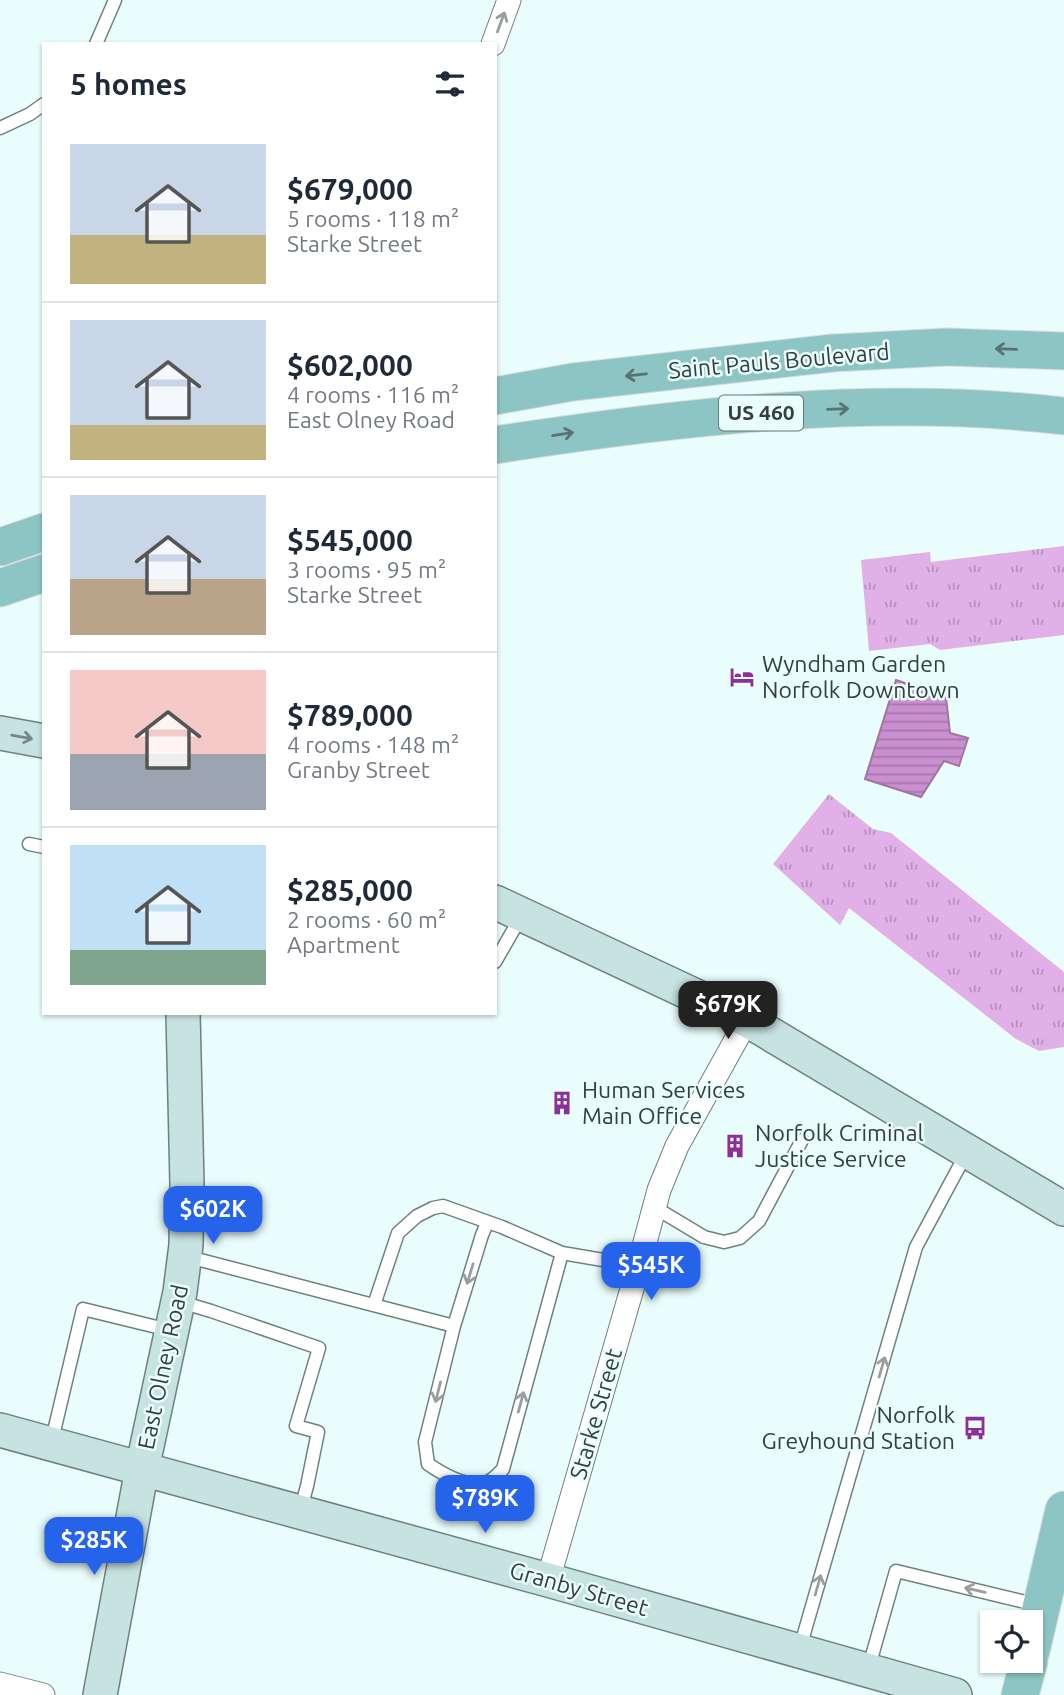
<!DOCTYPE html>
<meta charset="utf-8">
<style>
body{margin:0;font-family:Ubuntu,sans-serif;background:#f2f2f3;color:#1f2937;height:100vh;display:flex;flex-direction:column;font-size:26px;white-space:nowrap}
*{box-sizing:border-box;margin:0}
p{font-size:23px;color:#747a83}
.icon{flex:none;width:38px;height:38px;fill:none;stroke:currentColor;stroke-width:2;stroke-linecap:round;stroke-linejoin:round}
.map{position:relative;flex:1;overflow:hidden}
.drawer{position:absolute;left:42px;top:42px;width:455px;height:973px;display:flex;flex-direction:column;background:#fff;border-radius:0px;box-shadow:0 2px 5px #0004}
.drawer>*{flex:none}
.fabs{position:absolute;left:980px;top:1610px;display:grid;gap:14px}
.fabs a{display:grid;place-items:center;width:63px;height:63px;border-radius:0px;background:#fff;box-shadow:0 2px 5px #0004;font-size:35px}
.price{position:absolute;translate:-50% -60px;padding:0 16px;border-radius:14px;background:#2563eb;color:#fff;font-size:23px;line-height:46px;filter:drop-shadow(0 2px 4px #0008)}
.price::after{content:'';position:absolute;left:50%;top:42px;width:21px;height:16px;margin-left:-10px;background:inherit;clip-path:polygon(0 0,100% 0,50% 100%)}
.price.selected{background:#222;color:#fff}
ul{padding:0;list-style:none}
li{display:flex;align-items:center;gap:21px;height:175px;padding:0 28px}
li+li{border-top:2px solid #e0e1e3}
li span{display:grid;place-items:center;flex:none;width:196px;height:140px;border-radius:0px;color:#555}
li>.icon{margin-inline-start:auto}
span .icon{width:84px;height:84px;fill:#fffc;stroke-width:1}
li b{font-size:30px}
h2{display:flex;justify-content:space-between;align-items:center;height:84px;padding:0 28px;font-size:30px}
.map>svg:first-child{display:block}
.grass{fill:url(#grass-tufts)}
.water{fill:url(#water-rules);stroke:#9d76a3;stroke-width:2}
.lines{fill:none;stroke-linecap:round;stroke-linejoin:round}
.lane-casing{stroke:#6e8180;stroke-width:15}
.street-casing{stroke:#6e8180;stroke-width:25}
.secondary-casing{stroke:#6e8180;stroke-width:36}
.primary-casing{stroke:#dbdcdc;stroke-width:39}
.lane{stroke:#fff;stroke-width:12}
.street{stroke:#fff;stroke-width:23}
.secondary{stroke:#c6e2e1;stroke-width:33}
.primary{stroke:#8dc5c4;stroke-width:37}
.oneway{stroke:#9a9e9e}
.oneway2{stroke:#587373}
.oneway3{stroke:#768787}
.labels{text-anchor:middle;stroke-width:5;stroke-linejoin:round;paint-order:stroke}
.shield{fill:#e8fdfc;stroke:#6b7776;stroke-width:2}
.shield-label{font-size:21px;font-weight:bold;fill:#353d3d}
.street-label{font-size:23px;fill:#353d3d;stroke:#e8fdfc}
.poi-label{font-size:23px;fill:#353d3d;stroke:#e8fdfc;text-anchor:start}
</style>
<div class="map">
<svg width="1064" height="1695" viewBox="0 0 1064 1695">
<defs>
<pattern id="grass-tufts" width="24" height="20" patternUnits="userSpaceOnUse" patternTransform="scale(1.75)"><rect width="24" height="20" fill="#e2b0e8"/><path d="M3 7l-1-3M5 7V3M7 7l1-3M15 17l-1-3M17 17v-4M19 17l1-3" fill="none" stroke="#b890bd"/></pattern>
<pattern id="water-rules" width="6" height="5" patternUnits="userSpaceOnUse" patternTransform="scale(1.75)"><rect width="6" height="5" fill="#c98fcf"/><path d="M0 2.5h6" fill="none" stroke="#a476a9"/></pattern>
</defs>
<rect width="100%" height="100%" fill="#e8fdfc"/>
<path class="grass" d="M1064 546V635L940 650 930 644 869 651 861 560 930 552 931 562Z
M829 794 873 829 891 833 1064 972V1047L1039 1051 1016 1039 849 908 840 925 773 864Z"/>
<path class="water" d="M896 680 946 697 950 733 968 738 959 766 944 761 921 797 865 779Z"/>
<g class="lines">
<g class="lane-casing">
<path id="lane" d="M96 44 115 0
M0 128 30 114 44 104
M29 844 44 847
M495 962 522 915
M654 1207 704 1237 724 1242 740 1238 759 1221 802 1140
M487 1223 482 1235 454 1326 425 1442 428 1464C444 1475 469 1490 489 1481 494 1479 499 1473 503 1469L562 1253
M185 1256 454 1326
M181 1302 211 1311 319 1348 296 1426 318 1432 307 1486 300 1512
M374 1305 398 1233 417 1216 433 1208 443 1206 502 1227 562 1253 638 1266
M51 1444 83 1309 169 1330
M799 1651 916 1247 967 1152
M868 1670 896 1571 1038 1605"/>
</g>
<g class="street-casing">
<path id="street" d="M493 44 509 0
M548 1580 640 1261 659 1190 677 1146 747 1020
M0 1684 43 1695"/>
</g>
<g class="secondary-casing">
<path id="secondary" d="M0 733 44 741
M495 902 747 1020 1064 1209
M0 1430 548 1580 955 1695
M100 1695 142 1469 180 1292 186 1245 187 1184 183 1013"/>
</g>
<g class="primary-casing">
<path id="primary" d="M495 396 573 382 833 353 947 347 1064 351
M495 445C682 416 876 394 1064 416
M0 547 44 532
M0 588 44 573
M1031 1651 1064 1510
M1020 1695 1029 1661"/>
</g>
<use href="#lane" class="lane"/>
<use href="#street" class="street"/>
<use href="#secondary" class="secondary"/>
<use href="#primary" class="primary"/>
</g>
<defs><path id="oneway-shaft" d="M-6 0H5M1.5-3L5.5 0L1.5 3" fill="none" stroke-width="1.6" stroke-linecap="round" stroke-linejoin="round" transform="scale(1.75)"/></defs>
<g class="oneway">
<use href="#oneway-shaft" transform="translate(501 22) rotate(-70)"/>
<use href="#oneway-shaft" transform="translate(470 1274) rotate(107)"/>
<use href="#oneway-shaft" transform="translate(882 1367) rotate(-74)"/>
<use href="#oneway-shaft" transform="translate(438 1392) rotate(104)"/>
<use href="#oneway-shaft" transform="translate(521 1402) rotate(-75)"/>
<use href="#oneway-shaft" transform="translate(818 1585) rotate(-74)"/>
<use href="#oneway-shaft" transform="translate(975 1590) rotate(-167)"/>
</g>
<g class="oneway2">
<use href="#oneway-shaft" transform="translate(1006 349) rotate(-178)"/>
<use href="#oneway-shaft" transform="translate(636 375) rotate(174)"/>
<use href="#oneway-shaft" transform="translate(838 409) rotate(-2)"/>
<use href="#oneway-shaft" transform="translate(563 434) rotate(-9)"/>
</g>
<use class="oneway3" href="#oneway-shaft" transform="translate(22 737) rotate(10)"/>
<defs>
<g id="hotel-bare" transform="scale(1.89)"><path d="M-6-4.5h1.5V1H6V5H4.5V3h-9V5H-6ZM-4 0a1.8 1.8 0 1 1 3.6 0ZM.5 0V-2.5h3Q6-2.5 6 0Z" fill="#8d2f99" stroke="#e8fdfc" stroke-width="2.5" paint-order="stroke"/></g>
<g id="building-bare" transform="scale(1.89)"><path d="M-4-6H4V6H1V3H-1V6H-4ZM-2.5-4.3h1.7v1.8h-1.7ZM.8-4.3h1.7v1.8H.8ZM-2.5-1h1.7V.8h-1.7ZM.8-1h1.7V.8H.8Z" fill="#8d2f99" stroke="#e8fdfc" stroke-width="2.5" paint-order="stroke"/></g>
<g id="bus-bare" transform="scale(1.89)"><path d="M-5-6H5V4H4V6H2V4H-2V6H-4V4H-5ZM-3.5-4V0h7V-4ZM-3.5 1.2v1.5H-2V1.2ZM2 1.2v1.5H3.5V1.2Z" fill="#8d2f99" stroke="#e8fdfc" stroke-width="2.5" paint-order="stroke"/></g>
</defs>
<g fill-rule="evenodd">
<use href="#hotel-bare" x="742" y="677"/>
<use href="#building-bare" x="562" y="1103"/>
<use href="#building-bare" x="735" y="1146"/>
<use href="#bus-bare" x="975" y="1428"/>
</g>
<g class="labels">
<rect class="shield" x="719" y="395.5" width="84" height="35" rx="5"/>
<g class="shield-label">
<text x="761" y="420">US 460</text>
</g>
<g class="street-label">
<text transform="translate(779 361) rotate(-5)" y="8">Saint Pauls Boulevard</text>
<text transform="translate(163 1367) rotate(-78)" y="8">East Olney Road</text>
<text transform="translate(596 1414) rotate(-74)" y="8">Starke Street</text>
<text transform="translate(579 1589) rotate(16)" y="8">Granby Street</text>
</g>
<g class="poi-label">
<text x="762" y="672">Wyndham Garden<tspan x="762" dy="26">Norfolk Downtown</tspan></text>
<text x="582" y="1098">Human Services<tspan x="582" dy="26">Main Office</tspan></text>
<text x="755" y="1141">Norfolk Criminal<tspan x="755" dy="26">Justice Service</tspan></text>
<text x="955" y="1423" text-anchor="end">Norfolk<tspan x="955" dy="26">Greyhound Station</tspan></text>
</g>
</g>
</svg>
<div class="fabs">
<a><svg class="icon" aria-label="locate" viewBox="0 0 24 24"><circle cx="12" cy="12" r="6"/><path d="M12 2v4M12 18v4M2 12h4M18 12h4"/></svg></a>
</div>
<b class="price selected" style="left:728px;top:1041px">$679K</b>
<b class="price" style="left:213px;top:1246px">$602K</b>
<b class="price" style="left:651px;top:1302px">$545K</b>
<b class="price" style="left:485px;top:1535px">$789K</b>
<b class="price" style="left:94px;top:1577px">$285K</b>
<section class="drawer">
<h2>5 homes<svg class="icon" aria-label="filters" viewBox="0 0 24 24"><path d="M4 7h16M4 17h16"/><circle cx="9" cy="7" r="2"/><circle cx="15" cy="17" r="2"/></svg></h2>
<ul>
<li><span style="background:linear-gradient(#c9d6e8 65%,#c2b280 0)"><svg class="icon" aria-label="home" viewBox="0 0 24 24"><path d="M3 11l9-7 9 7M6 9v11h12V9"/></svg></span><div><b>$679,000</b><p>5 rooms · 118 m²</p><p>Starke Street</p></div></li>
<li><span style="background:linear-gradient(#c9d6e8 75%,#c2b280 0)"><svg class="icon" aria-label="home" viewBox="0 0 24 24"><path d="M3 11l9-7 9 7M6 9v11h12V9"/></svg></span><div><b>$602,000</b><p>4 rooms · 116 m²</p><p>East Olney Road</p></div></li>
<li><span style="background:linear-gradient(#c9d6e8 60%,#b9a48a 0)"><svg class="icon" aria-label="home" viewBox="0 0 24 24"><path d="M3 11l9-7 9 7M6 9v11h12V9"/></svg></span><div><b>$545,000</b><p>3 rooms · 95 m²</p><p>Starke Street</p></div></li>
<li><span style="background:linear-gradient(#f6c9c9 60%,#9aa5b1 0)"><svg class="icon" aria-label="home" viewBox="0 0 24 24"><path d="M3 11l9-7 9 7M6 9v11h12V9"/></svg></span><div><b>$789,000</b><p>4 rooms · 148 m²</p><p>Granby Street</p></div></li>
<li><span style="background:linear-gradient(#bfe0f5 75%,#7fa58c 0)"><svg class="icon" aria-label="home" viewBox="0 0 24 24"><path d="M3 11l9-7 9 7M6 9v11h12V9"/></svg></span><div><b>$285,000</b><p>2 rooms · 60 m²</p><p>Apartment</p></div></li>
</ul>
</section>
</div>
